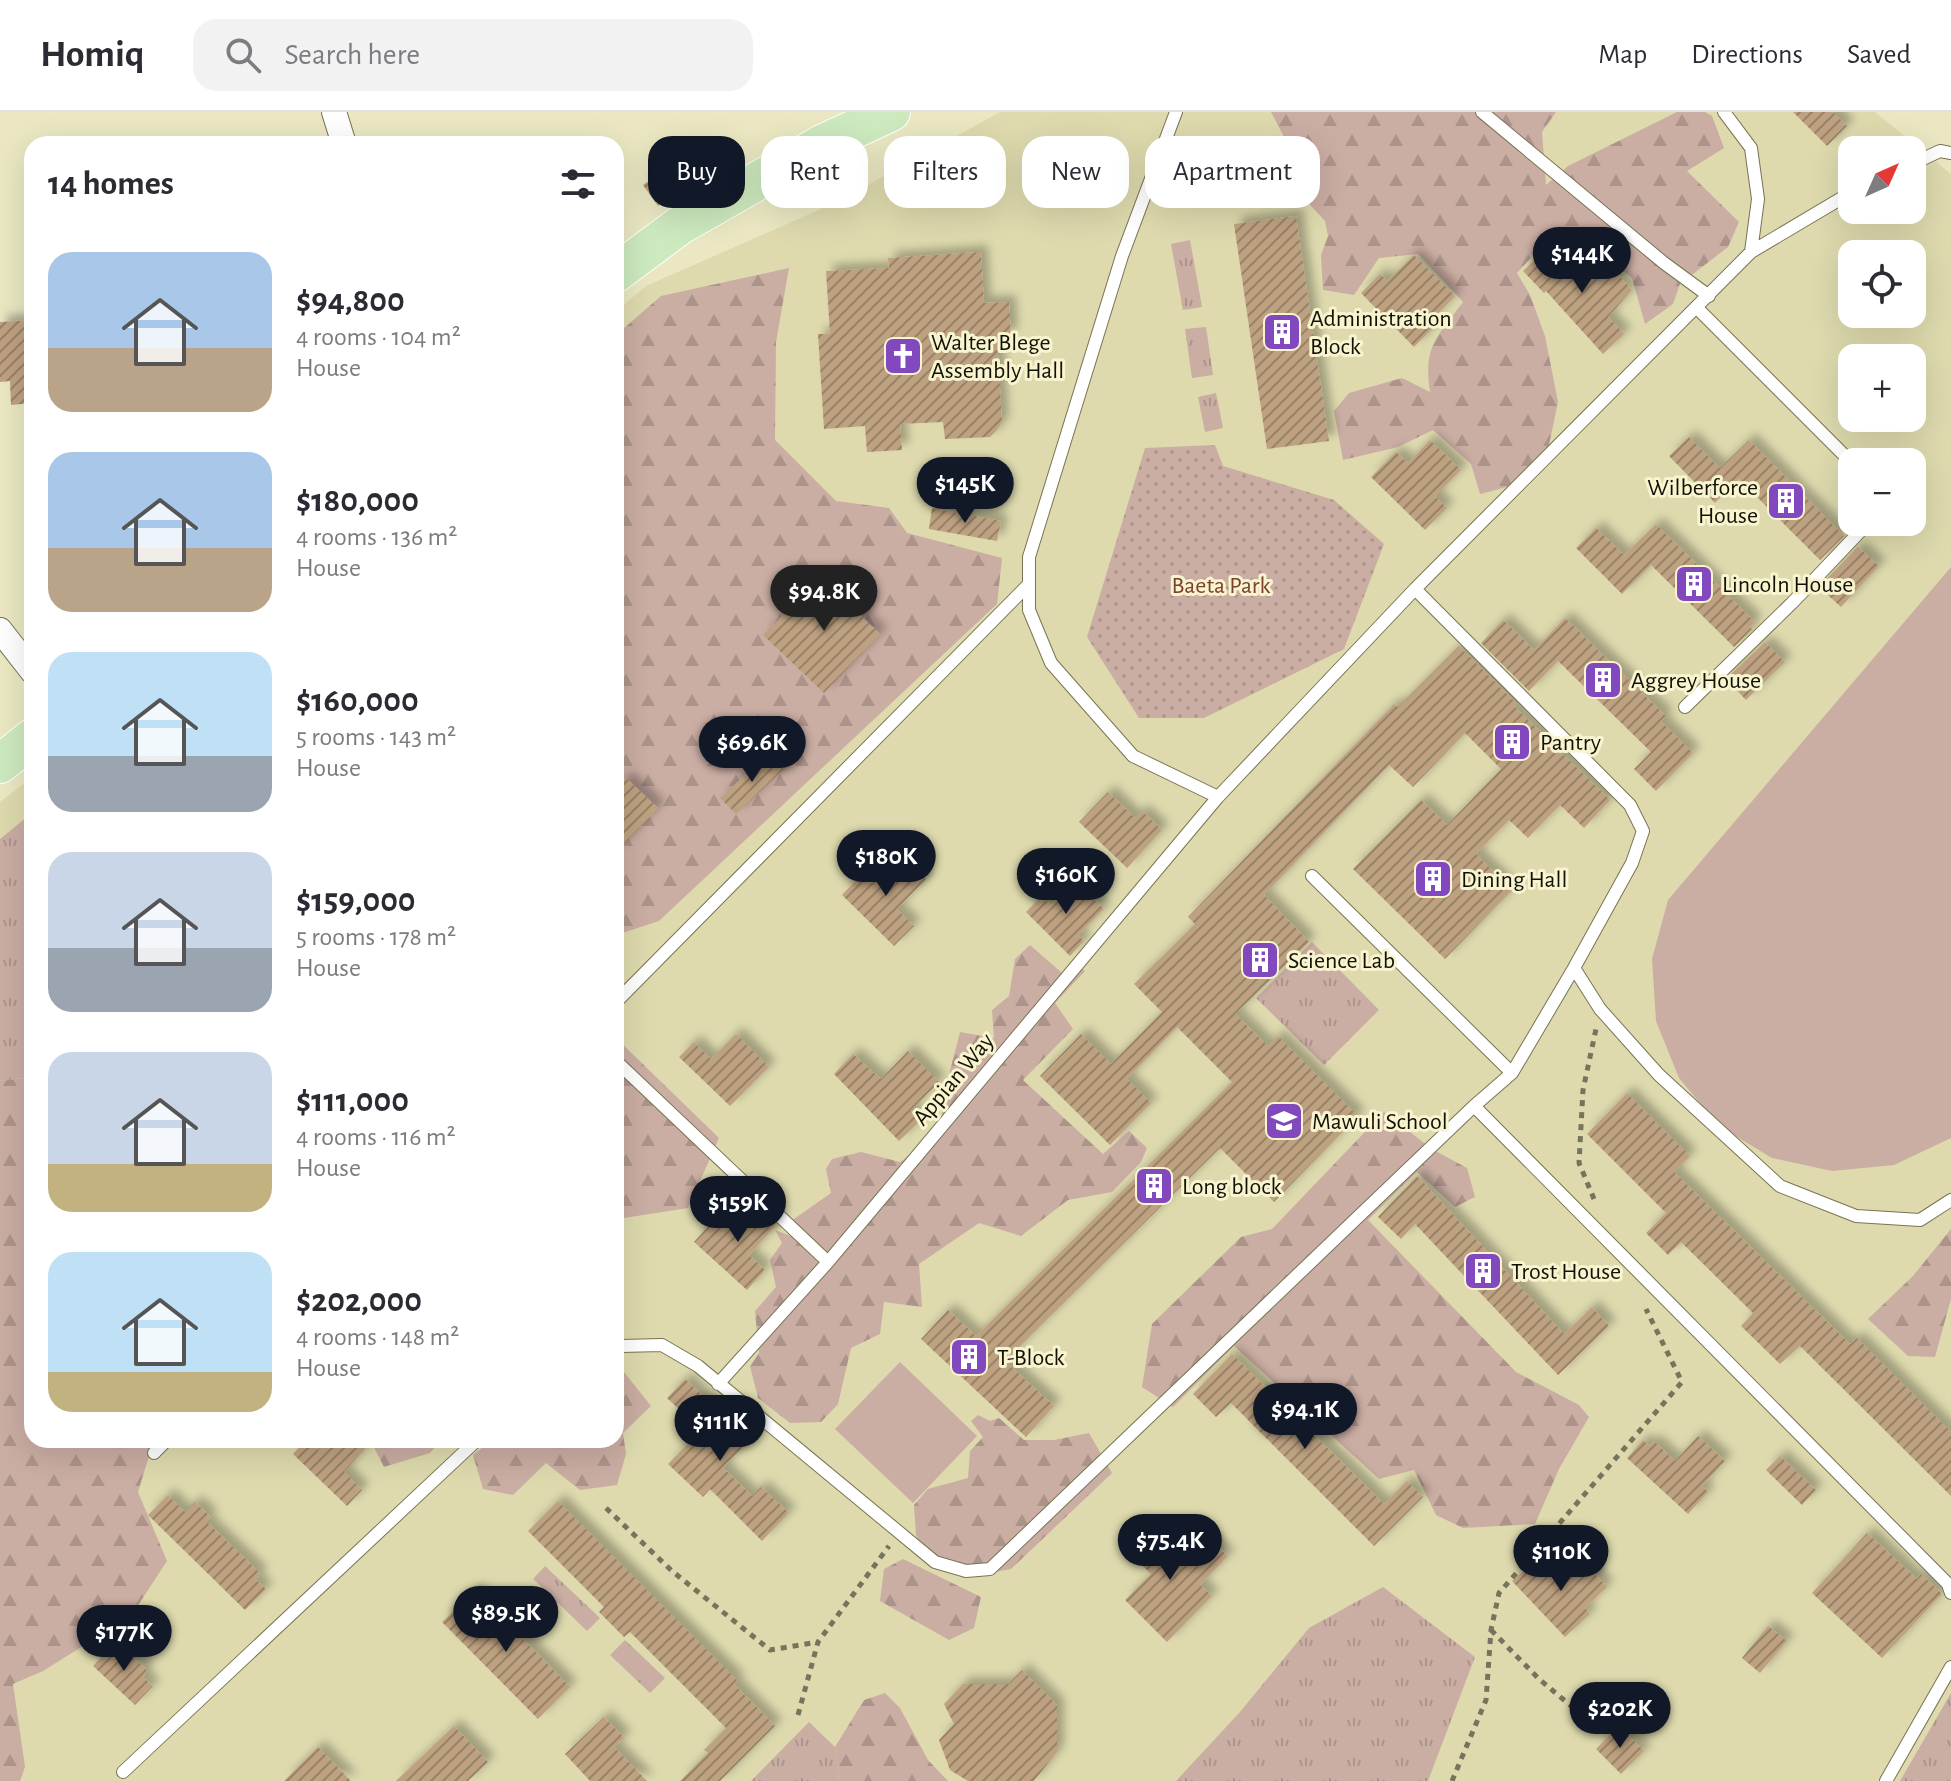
<!DOCTYPE html>
<meta charset="utf-8">
<style>
body{margin:0;font-family:"Alegreya Sans",sans-serif;background:#f2f2f3;color:#2b2b33;height:100vh;display:flex;flex-direction:column;font-size:30px;white-space:nowrap}
*{box-sizing:border-box;margin:0}
p{font-size:26px;color:#7c7c81}
.icon{flex:none;width:44px;height:44px;fill:none;stroke:currentColor;stroke-width:2;stroke-linecap:round;stroke-linejoin:round}
.map{position:relative;flex:1;overflow:hidden}
.details{position:absolute;left:24px;top:24px;width:600px;height:1312px;display:flex;flex-direction:column;background:#fff;border-radius:24px;box-shadow:0 8px 32px #0002}
.details>*{flex:none}
.guide{position:absolute;left:648px;top:24px;width:760px;height:72px;display:flex;gap:16px}
.needle{width:52px;rotate:45deg}
.buttons{position:absolute;left:1838px;top:24px;display:grid;gap:16px}
.buttons a{display:grid;place-items:center;width:88px;height:88px;border-radius:16px;background:#fff;box-shadow:0 8px 32px #0002;font-size:40px}
.price{position:absolute;translate:-50% -68px;padding:0 18px;border-radius:28px;background:#111827;color:#fff;font-size:26px;line-height:52px;filter:drop-shadow(0 2px 4px #0008)}
.price::after{content:'';position:absolute;left:50%;top:48px;width:24px;height:18px;margin-left:-12px;background:inherit;clip-path:polygon(0 0,100% 0,50% 100%)}
.price.current{background:#222;color:#fff}
ul{padding:0;list-style:none}
li{display:flex;align-items:center;gap:24px;height:200px;padding:0 24px}
li span{display:grid;place-items:center;flex:none;width:224px;height:160px;border-radius:24px;color:#555}
li>.icon{margin-inline-start:auto}
span .icon{width:96px;height:96px;fill:#fffc;stroke-width:1}
li b{font-size:34px}
h2{display:flex;justify-content:space-between;align-items:center;height:96px;padding:0 24px;font-size:34px}
.tag{padding:0 28px;border-radius:24px;background:#fff;box-shadow:0 8px 32px #0002;font-size:28px;line-height:72px}
.tag.current{background:#111827;color:#fff}
header{display:flex;align-items:center;gap:48px;box-sizing:border-box;height:112px;padding:0 40px;background:#fff;border-bottom:2px solid #e1e1e2}
header strong{font-size:38px}
nav{display:flex;gap:44px;margin-inline-start:auto;font-size:28px}
.search{width:560px;height:72px;background:#f2f2f3;display:flex;align-items:center;gap:20px;box-sizing:border-box;padding:0 28px;border-radius:24px;color:#7c7c81;font-size:30px}
.map>svg:first-child{display:block}
.built{fill:#dedaae;fill-rule:evenodd}
.grass{fill:url(#grass-tufts)}
.forest{fill:url(#forest-firs)}
.park{fill:url(#park-dots)}
.garden{fill:#caada3}
.building{fill:url(#building-hatch);filter:url(#shadow)}
.lines{fill:none;stroke-linecap:round;stroke-linejoin:round}
.service-casing{stroke:#787453;stroke-width:14}
.minor-casing{stroke:#787453;stroke-width:26}
.primary-casing{stroke:#fff;stroke-width:40}
.path{stroke:#76745c;stroke-width:5;stroke-dasharray:6 6;stroke-linecap:butt}
.service{stroke:#fff;stroke-width:12}
.minor{stroke:#fff;stroke-width:24}
.primary{stroke:#cde9be;stroke-width:38}
.labels{text-anchor:middle;stroke-width:6;stroke-linejoin:round;paint-order:stroke}
.poi-label{font-size:24px;fill:#131105;stroke:#f7f4cf;text-anchor:start}
.park-label{font-size:24px;fill:#7c412e;stroke:#f7f4cf}
.street-label{font-size:24px;fill:#131105;stroke:#f7f4cf}
</style>
<header>
<strong>Homiq</strong>
<div class="search"><svg class="icon" aria-label="search" viewBox="0 0 24 24"><circle cx="10" cy="10" r="6"/><path d="M15 15l6 6"/></svg>Search here</div>
<nav><a>Map</a><a>Directions</a><a>Saved</a></nav>
</header>
<div class="map">
<svg width="1951" height="1669" viewBox="0 0 1951 1669">
<defs>
<pattern id="grass-tufts" width="24" height="20" patternUnits="userSpaceOnUse" patternTransform="scale(2)"><rect width="24" height="20" fill="#caada3"/><path d="M3 7l-1-3M5 7V3M7 7l1-3M15 17l-1-3M17 17v-4M19 17l1-3" fill="none" stroke="#ad948b"/></pattern>
<pattern id="forest-firs" width="22" height="20" patternUnits="userSpaceOnUse" patternTransform="scale(2)"><rect width="22" height="20" fill="#caada3"/><path d="M5 1l3.5 6h-7zM16 11l3.5 6h-7z" fill="#ad948b"/></pattern>
<pattern id="park-dots" width="8" height="8" patternUnits="userSpaceOnUse" patternTransform="scale(2)"><rect width="8" height="8" fill="#caada3"/><path d="M2 2h.1M6 6h.1" fill="none" stroke="#ad948b" stroke-width="1.8" stroke-linecap="round"/></pattern>
<pattern id="building-hatch" width="6" height="6" patternUnits="userSpaceOnUse" patternTransform="scale(2)"><rect width="6" height="6" fill="#bea180"/><path d="M-1 1l2-2M0 6l6-6M5 7l2-2" fill="none" stroke="#998267"/></pattern>
<filter id="shadow"><feDropShadow dx="7" dy="-7" stdDeviation="4" flood-color="#0004"/></filter>
</defs>
<rect width="100%" height="100%" fill="#eae7c2"/>
<path class="built" d="M1000 0H1875L1951 62V1669H0V690L32 665V1328H616V199L646 174 837 90ZM1852 38H1912V98H1852ZM1852 142H1912V202H1852ZM1852 246H1912V306H1852ZM1852 350H1912V410H1852Z"/>
<path class="grass" d="M1190 128 1202 195 1183 198 1171 132Z
M1206 215 1213 263 1192 266 1185 217Z
M1216 281 1223 316 1205 320 1198 285Z
M32 701V965L0 969V727Z
M1312 830 1379 898 1324 953 1256 886Z
M545 1454 600 1506 587 1519 533 1467Z
M1383 1475 1475 1545 1428 1669H1176L1240 1600 1309 1516Z
M625 1528 665 1566 650 1581 610 1543Z
M1951 1581V1669H1900Z
M809 1610 835 1635 839 1669H751Z"/>
<path class="forest" d="M1271 0H1556L1542 20 1546 73 1568 54 1677 0H1705L1712 4 1724 36 1687 59 1739 110 1728 135 1680 172 1673 192 1645 212 1632 166 1609 148 1551 124 1517 161 1530 183 1545 224 1558 290 1549 333 1507 375 1480 382 1471 352 1433 318 1398 335 1343 348 1334 299 1349 281 1402 266 1430 280C1423 234 1437 225 1463 190L1418 142 1379 146 1354 183 1323 178 1321 143 1328 124 1325 109 1298 80 1286 63 1293 42Z
M789 156 776 230 775 328 836 389 889 396 907 421 1002 446 997 492 659 809 619 822 616 830V223L661 184Z
M1030 833 1062 861 1075 849 1085 859 1055 891 1073 917 1023 968 1103 1042 1129 1019 1147 1036 1141 1050 1112 1080 1068 1088 1021 1124 979 1111 919 1152 922 1195 884 1190 880 1222 851 1236 838 1292 821 1310 790 1311 758 1286 750 1254 759 1241 755 1199 776 1175 770 1148 782 1131 775 1118 791 1124 794 1107 831 1081 826 1057 832 1047 861 1040 900 1050 941 1021 943 986 960 920 994 926 992 898 1009 884 1015 847Z
M616 926 719 1026 688 1096 624 1106 616 1100Z
M32 965V1328H154L138 1380 167 1449 131 1504 43 1559 13 1572 25 1655 20 1669H0V969Z
M1384 1000 1432 1037 1467 1056 1475 1085 1455 1095 1417 1060 1368 1108 1516 1260 1579 1293 1589 1305 1559 1357 1535 1412 1463 1416 1436 1403 1414 1358 1379 1367 1234 1234 1173 1295 1142 1275 1152 1212 1241 1125 1272 1117Z
M1951 1117V1187L1935 1245 1908 1244 1868 1207 1913 1164Z
M616 1255H620L651 1294 623 1321 626 1342 617 1373 580 1378 546 1351 513 1383 483 1377 473 1343 492 1328H616Z
M978 1303 990 1309 999 1306 1024 1328H1054L1089 1321 1112 1361 1011 1457 973 1464 931 1452 916 1423 914 1393 928 1377 968 1366 970 1339 983 1325 971 1309Z
M370 1328H441L430 1341 384 1355Z
M903 1447 981 1485 974 1516 949 1528 880 1489 884 1457Z
M885 1581 900 1596 928 1648 948 1669H839L835 1635 864 1588Z"/>
<path class="park" d="M1215 333 1223 354 1334 388 1384 432 1344 537 1204 606H1139L1087 525 1145 336Z"/>
<path class="garden" d="M1951 455V1026L1894 1053 1832 1059 1772 1046 1719 1014 1679 966 1656 909 1652 847 1668 788Z
M900 1250 977 1324 913 1391 835 1317Z"/>
<path class="building" d="M1793 0H1833L1847 14 1827 34Z
M685 45 700 67 658 94 643 73Z
M1296 104 1329 329 1267 337 1234 112Z
M1552 131 1587 168 1607 150 1632 178 1608 205 1624 222 1603 242 1546 179 1544 181 1523 159Z
M981 140 984 191 1009 190 1011 224 997 225 1002 310 997 318 990 325 945 327 943 310 900 312 902 338 867 340 865 314 824 317 818 222H830L826 159 889 156 888 146Z
M1414 143 1455 184 1429 211 1434 215 1414 235 1361 181 1380 162 1387 169Z
M32 208V291L11 293 10 269 0 270V210Z
M1689 325 1720 356 1749 328 1844 424 1820 448 1739 367 1715 391 1669 344Z
M1430 328 1461 358 1435 384 1447 396 1425 418 1371 365 1396 340 1408 351Z
M932 396 1001 409 997 429 929 417Z
M1656 412 1755 510 1750 515 1752 517 1734 535 1651 453 1622 482 1576 436 1596 416 1624 443Z
M1858 435 1879 454 1841 495 1819 475Z
M820 466 842 486 854 473 871 489 859 502 880 522 824 581 763 523Z
M1565 506 1666 604 1661 609 1693 641 1656 679 1634 657 1651 640 1558 549 1529 579 1481 531 1503 508 1534 538Z
M1765 530 1785 550 1746 588 1726 567Z
M1459 534 1517 592 1514 594 1610 688 1584 716 1560 693 1528 726 1509 708 1476 742 1512 778 1445 847 1353 757 1421 688 1447 713 1501 657 1465 621 1413 675 1389 653 1264 783 1309 830 1235 902 1268 934 1278 924 1358 1004 1274 1090 1220 1036 1005 1249 1054 1294 1026 1325 921 1227 948 1198 976 1224 1232 970 1177 915 1127 967 1151 991 1110 1033 1040 964 1081 922 1111 952 1162 900 1134 872 1195 812 1188 805 1394 592 1398 595Z
M769 641 784 657 736 702 720 686Z
M626 666 658 696 616 740V677Z
M1108 680 1135 706 1142 699 1162 718 1127 756 1079 710Z
M899 742 926 767 897 797 914 814 894 834 842 783 861 763 870 771Z
M1075 769 1104 797 1078 823 1084 829 1070 844 1026 800 1042 784 1051 793Z
M736 922 769 955 730 994 679 945 694 930 711 947Z
M908 939 939 970 911 998 921 1008 899 1029 834 962 853 942 881 967Z
M1627 981 1690 1044 1674 1060 1850 1232 1857 1226 1951 1320V1384L1800 1234 1780 1252 1741 1214 1753 1201 1681 1130 1668 1143 1646 1121 1666 1101 1587 1022Z
M1417 1064 1564 1222 1592 1195 1609 1214 1558 1263 1415 1112 1401 1127 1378 1105Z
M749 1089 776 1113 749 1143 765 1158 747 1178 694 1130 713 1109 723 1118Z
M1232 1242 1384 1392 1407 1369 1423 1385 1374 1434 1231 1291 1216 1305 1193 1282Z
M685 1267 750 1328 723 1356 752 1384 761 1375 789 1401 762 1429 710 1377 703 1385 668 1352 701 1318 667 1286Z
M1698 1324 1725 1349 1702 1374 1708 1380 1688 1402 1627 1346 1643 1328 1649 1334 1654 1329 1675 1349Z
M306 1328 320 1339 330 1328H373L344 1360 362 1378 347 1394 293 1342Z
M1780 1344 1816 1378 1802 1393 1766 1358Z
M168 1383 185 1400 195 1390 211 1405 206 1409 261 1462 255 1467 266 1477 245 1498 148 1403Z
M558 1389 737 1568 734 1572 775 1614 720 1669H680L708 1641 704 1638 726 1616 630 1520 624 1525 599 1500 604 1495 528 1419Z
M1140 1412 1182 1453 1209 1426 1228 1444 1200 1473 1212 1484 1167 1530 1125 1488 1151 1462 1120 1432Z
M1867 1421 1917 1467 1921 1462 1942 1482 1882 1546 1812 1481Z
M1579 1445 1607 1475 1585 1496 1590 1502 1565 1525 1512 1469 1537 1447 1555 1466Z
M475 1478 570 1575 538 1607 442 1510Z
M1768 1514 1787 1529 1760 1561 1742 1546Z
M116 1529 147 1558 143 1565 153 1574 135 1593 93 1554Z
M1022 1558 1057 1593V1640L1034 1669H968L950 1658 939 1628 954 1612 944 1592 963 1572H1008Z
M604 1605 624 1626 614 1635 647 1669H590L565 1642Z
M454 1614 488 1650 468 1669H396Z
M1619 1614 1644 1639 1621 1662 1596 1637Z
M318 1635 351 1669H284Z"/>
<g class="lines">
<g class="service-casing">
<path id="service" d="M1176 0 1122 144 1029 445V498L1051 551 1133 644 1218 685 1415 477 1751 140 1852 80
M1482 0 1664 151 1709 184
M1724 0 1751 36 1758 87 1751 140
M1912 52 1940 39 1951 41
M1697 196 1852 351
M1415 477 1630 693 1643 719 1632 751 1574 856 1512 961 1474 994 1948 1472 1951 1481
M1685 595 1792 491 1869 410
M1312 764 1512 961
M1574 856 1600 897 1659 963 1780 1074 1856 1104 1920 1108 1951 1088
M616 890 1029 472
M616 949 828 1150
M616 1236 621 1234 662 1233 698 1254 935 1450 966 1459 990 1457 1474 994
M718 1272 828 1150 1218 685
M154 1341 167 1328
M123 1660 477 1328
M1886 1669 1951 1555"/>
</g>
<g class="minor-casing">
<path id="minor" d="M334 0 344 32
M0 518 32 559"/>
</g>
<g class="primary-casing">
<path id="primary" d="M616 161 679 114 822 32 891 0
M0 652 32 626"/>
</g>
<path class="path" d="M1594 1087 1579 1051 1583 978 1596 917
M606 1396 672 1459 770 1538 818 1530
M1491 1518 1539 1567 1595 1614
M798 1603 818 1530 889 1434
M1452 1669 1486 1588 1491 1518 1499 1481 1682 1270 1646 1197"/>
<use href="#service" class="service"/>
<use href="#minor" class="minor"/>
<use href="#primary" class="primary"/>
</g>
<defs>
<g id="building-square" transform="scale(2)"><rect x="-9" y="-9" width="18" height="18" rx="4" fill="#8249bf" stroke="#f7f4cf"/><path d="M-4-6H4V6H1V3H-1V6H-4ZM-2.5-4.3h1.7v1.8h-1.7ZM.8-4.3h1.7v1.8H.8ZM-2.5-1h1.7V.8h-1.7ZM.8-1h1.7V.8H.8Z" fill="#fff"/></g>
<g id="church-square" transform="scale(2)"><rect x="-9" y="-9" width="18" height="18" rx="4" fill="#8249bf" stroke="#f7f4cf"/><path d="M-1.2-6h2.4v3.5h3.3v2.4h-3.3V6h-2.4V-.1h-3.3v-2.4h3.3Z" fill="#fff"/></g>
<g id="school-square" transform="scale(2)"><rect x="-9" y="-9" width="18" height="18" rx="4" fill="#8249bf" stroke="#f7f4cf"/><path d="M0-5L7-2L0 1L-7-2ZM-4 1L0 2.5L4 1V4Q0 6-4 4Z" fill="#fff"/></g>
</defs>
<g fill-rule="evenodd">
<use href="#building-square" x="1282" y="220"/>
<use href="#church-square" x="903" y="244"/>
<use href="#building-square" x="1786" y="389"/>
<use href="#building-square" x="1694" y="472"/>
<use href="#building-square" x="1603" y="568"/>
<use href="#building-square" x="1512" y="630"/>
<use href="#building-square" x="1433" y="767"/>
<use href="#building-square" x="1260" y="848"/>
<use href="#school-square" x="1284" y="1009"/>
<use href="#building-square" x="1154" y="1074"/>
<use href="#building-square" x="1483" y="1159"/>
<use href="#building-square" x="969" y="1245"/>
</g>
<g class="labels">
<g class="poi-label">
<text x="1310" y="214">Administration<tspan x="1310" dy="28">Block</tspan></text>
<text x="931" y="238">Walter Blege<tspan x="931" dy="28">Assembly Hall</tspan></text>
<text x="1758" y="383" text-anchor="end">Wilberforce<tspan x="1758" dy="28">House</tspan></text>
<text x="1722" y="480">Lincoln House</text>
<text x="1631" y="576">Aggrey House</text>
<text x="1540" y="638">Pantry</text>
<text x="1461" y="775">Dining Hall</text>
<text x="1288" y="856">Science Lab</text>
<text x="1312" y="1017">Mawuli School</text>
<text x="1182" y="1082">Long block</text>
<text x="1511" y="1167">Trost House</text>
<text x="997" y="1253">T-Block</text>
</g>
<g class="park-label">
<text x="1221" y="481">Baeta Park</text>
</g>
<g class="street-label">
<text transform="translate(953 967) rotate(-50)" y="8">Appian Way</text>
</g>
</g>
</svg>
<div class="buttons">
<a><svg class="needle" viewBox="-14 -14 28 28"><path d="M0-13l5 13h-10z" fill="#e53935"/><path d="M0 13l5-13h-10z" fill="#7c7c81"/></svg></a>
<a><svg class="icon" aria-label="locate" viewBox="0 0 24 24"><circle cx="12" cy="12" r="6"/><path d="M12 2v4M12 18v4M2 12h4M18 12h4"/></svg></a>
<a>+</a>
<a>−</a>
</div>
<b class="price" style="left:1582px;top:183px">$144K</b>
<b class="price" style="left:965px;top:413px">$145K</b>
<b class="price current" style="left:824px;top:521px">$94.8K</b>
<b class="price" style="left:752px;top:672px">$69.6K</b>
<b class="price" style="left:886px;top:786px">$180K</b>
<b class="price" style="left:1066px;top:804px">$160K</b>
<b class="price" style="left:738px;top:1132px">$159K</b>
<b class="price" style="left:1305px;top:1339px">$94.1K</b>
<b class="price" style="left:720px;top:1351px">$111K</b>
<b class="price" style="left:1170px;top:1470px">$75.4K</b>
<b class="price" style="left:1561px;top:1481px">$110K</b>
<b class="price" style="left:506px;top:1542px">$89.5K</b>
<b class="price" style="left:124px;top:1561px">$177K</b>
<b class="price" style="left:1620px;top:1638px">$202K</b>
<div class="guide">
<a class="tag current">Buy</a>
<a class="tag">Rent</a>
<a class="tag">Filters</a>
<a class="tag">New</a>
<a class="tag">Apartment</a>
</div>
<section class="details">
<h2>14 homes<svg class="icon" aria-label="filters" viewBox="0 0 24 24"><path d="M4 7h16M4 17h16"/><circle cx="9" cy="7" r="2"/><circle cx="15" cy="17" r="2"/></svg></h2>
<ul>
<li><span style="background:linear-gradient(#a9c7e8 60%,#b9a48a 0)"><svg class="icon" aria-label="home" viewBox="0 0 24 24"><path d="M3 11l9-7 9 7M6 9v11h12V9"/></svg></span><div><b>$94,800</b><p>4 rooms · 104 m²</p><p>House</p></div></li>
<li><span style="background:linear-gradient(#a9c7e8 60%,#b9a48a 0)"><svg class="icon" aria-label="home" viewBox="0 0 24 24"><path d="M3 11l9-7 9 7M6 9v11h12V9"/></svg></span><div><b>$180,000</b><p>4 rooms · 136 m²</p><p>House</p></div></li>
<li><span style="background:linear-gradient(#bfe0f5 65%,#9aa5b1 0)"><svg class="icon" aria-label="home" viewBox="0 0 24 24"><path d="M3 11l9-7 9 7M6 9v11h12V9"/></svg></span><div><b>$160,000</b><p>5 rooms · 143 m²</p><p>House</p></div></li>
<li><span style="background:linear-gradient(#c9d6e8 60%,#9aa5b1 0)"><svg class="icon" aria-label="home" viewBox="0 0 24 24"><path d="M3 11l9-7 9 7M6 9v11h12V9"/></svg></span><div><b>$159,000</b><p>5 rooms · 178 m²</p><p>House</p></div></li>
<li><span style="background:linear-gradient(#c9d6e8 70%,#c2b280 0)"><svg class="icon" aria-label="home" viewBox="0 0 24 24"><path d="M3 11l9-7 9 7M6 9v11h12V9"/></svg></span><div><b>$111,000</b><p>4 rooms · 116 m²</p><p>House</p></div></li>
<li><span style="background:linear-gradient(#bfe0f5 75%,#c2b280 0)"><svg class="icon" aria-label="home" viewBox="0 0 24 24"><path d="M3 11l9-7 9 7M6 9v11h12V9"/></svg></span><div><b>$202,000</b><p>4 rooms · 148 m²</p><p>House</p></div></li>
</ul>
</section>
</div>
